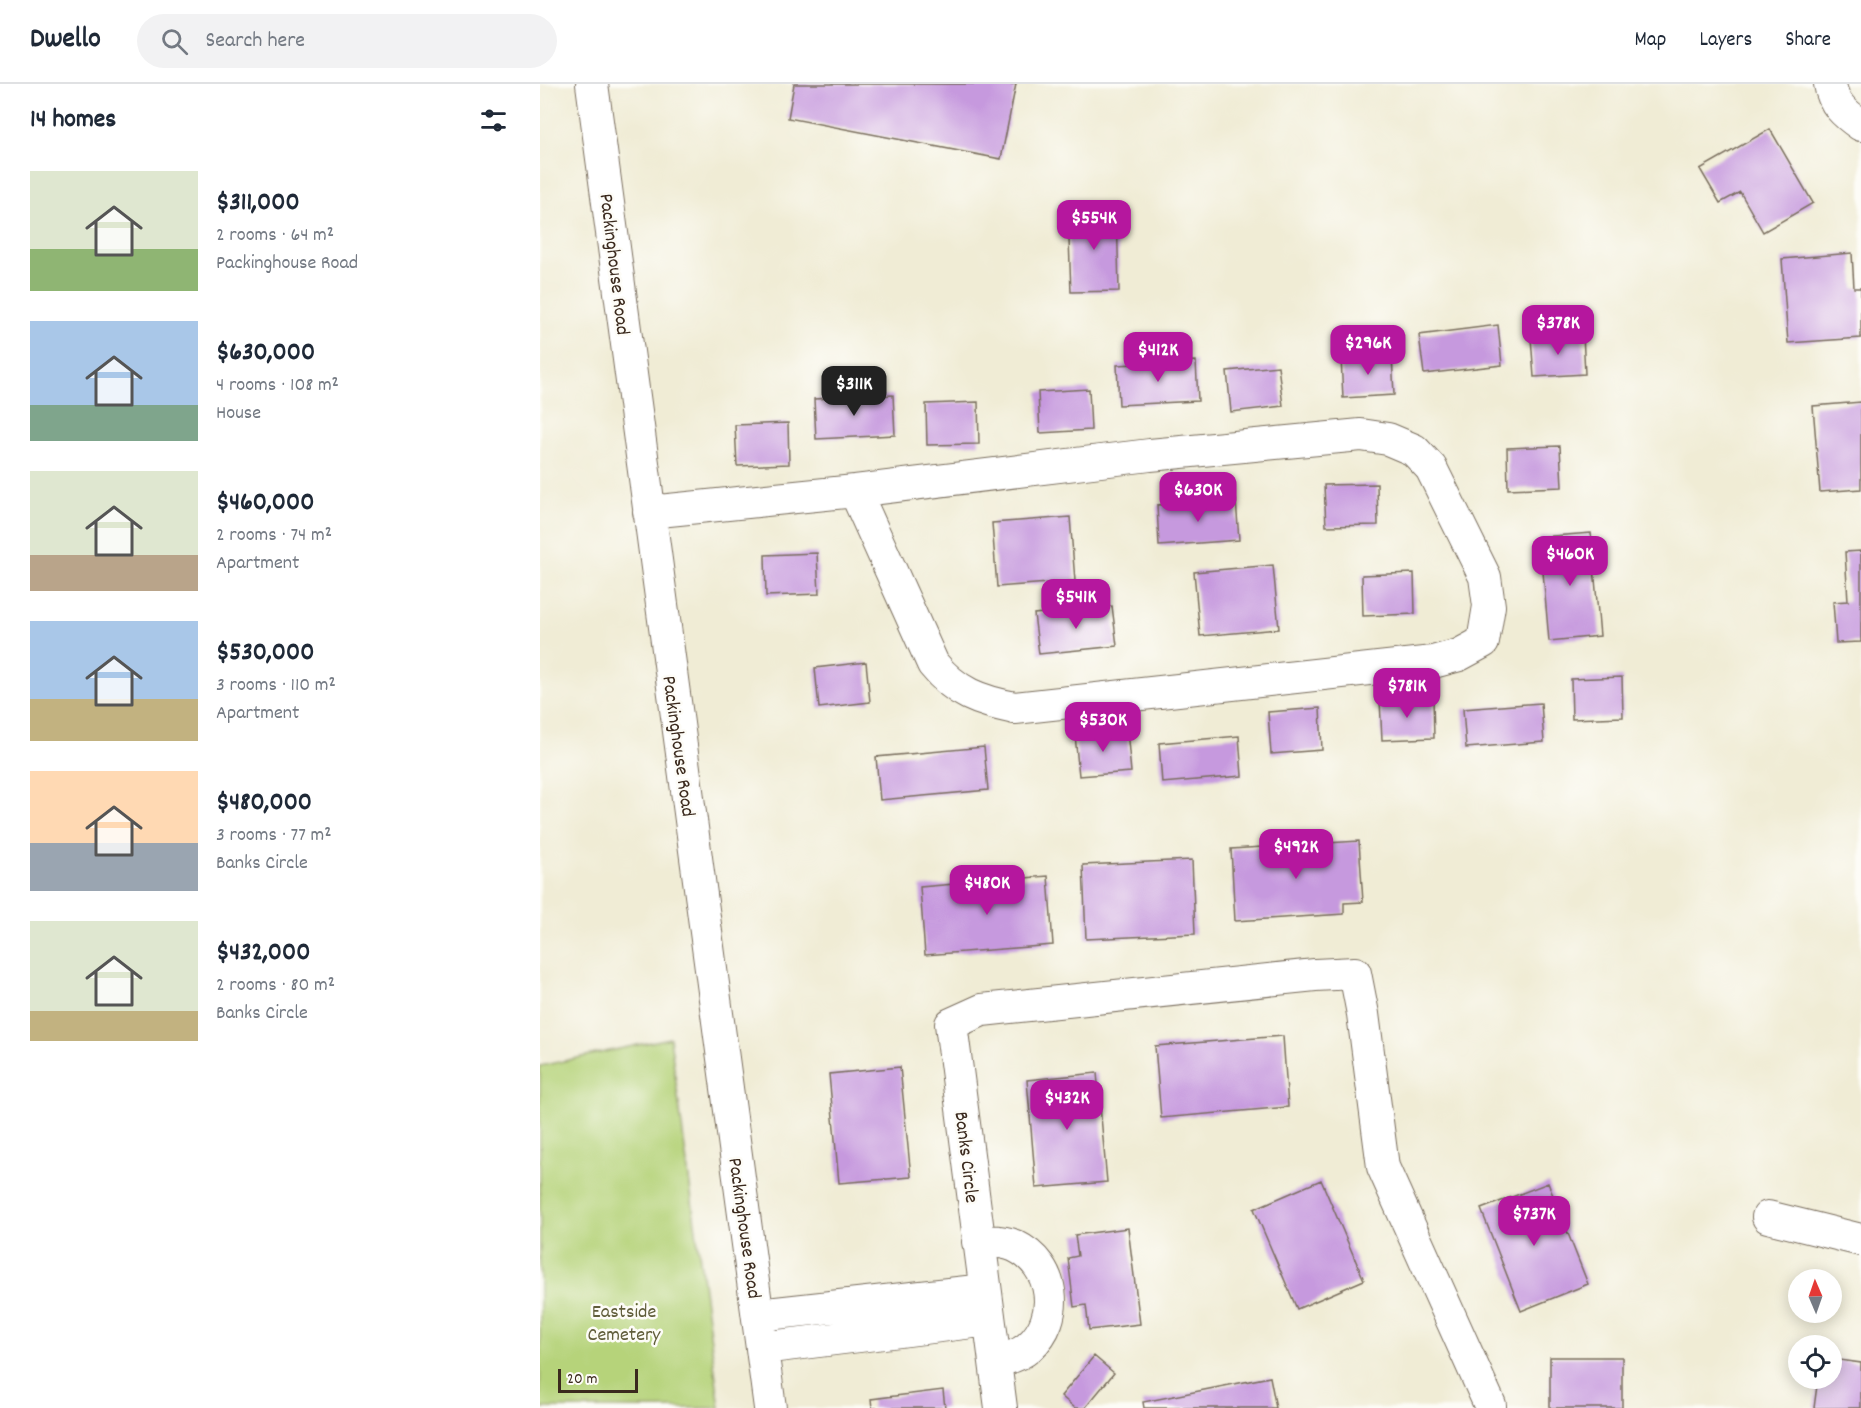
<!DOCTYPE html>
<meta charset="utf-8">
<style>
body{margin:0;font-family:Dekko,sans-serif;background:#f2f2f3;color:#1f2937;height:100vh;display:flex;flex-direction:column;font-size:22px;white-space:nowrap}
*{box-sizing:border-box;margin:0}
p{font-size:20px;color:#747a83}
.icon{flex:none;width:33px;height:33px;fill:none;stroke:currentColor;stroke-width:2;stroke-linecap:round;stroke-linejoin:round}
.map{position:relative;flex:1;overflow:hidden}
.panel{display:flex;flex-direction:column;background:#fff;width:540px}
.panel>*{flex:none}
.needle{width:39px;rotate:358deg}
.fabs{position:absolute;left:1248px;top:1185px;display:grid;gap:12px}
.fabs a{display:grid;place-items:center;width:54px;height:54px;border-radius:50%;background:#fff;box-shadow:0 3px 15px #0003;font-size:30px}
.scale{position:absolute;left:18px;bottom:15px;width:80px;box-sizing:border-box;padding-left:6px;border:3px solid #3b2a1e;border-top:0;font-size:16px;line-height:21px;white-space:nowrap;color:#3b2a1e;-webkit-text-stroke:4px #fdfcf7;paint-order:stroke}
.price{position:absolute;translate:-50% -51px;padding:0 14px;border-radius:12px;background:#b5179e;color:#fff;font-size:20px;line-height:39px;filter:drop-shadow(0 2px 3px #0008)}
.price::after{content:'';position:absolute;left:50%;top:36px;width:18px;height:14px;margin-left:-9px;background:inherit;clip-path:polygon(0 0,100% 0,50% 100%)}
.price.on{background:#222;color:#fff}
ul{padding:0;list-style:none}
li{display:flex;align-items:center;gap:18px;height:150px;padding:0 30px}
li span{display:grid;place-items:center;flex:none;width:168px;height:120px;border-radius:0px;color:#555}
li>.icon{margin-inline-start:auto}
span .icon{width:72px;height:72px;fill:#fffc;stroke-width:1}
li b{font-size:26px}
h2{display:flex;justify-content:space-between;align-items:center;height:72px;padding:0 30px;font-size:26px}
header{display:flex;align-items:center;gap:36px;box-sizing:border-box;height:84px;padding:0 30px;background:#fff;border-bottom:2px solid #e0e1e3}
header strong{font-size:28px}
nav{display:flex;gap:33px;margin-inline-start:auto;font-size:21px}
.search{width:420px;height:54px;background:#f2f2f3;display:flex;align-items:center;gap:15px;box-sizing:border-box;padding:0 21px;border-radius:33px;color:#747a83;font-size:22px}
main{display:flex;flex:1;min-height:0}
.map>svg:first-child{display:block}
.green{fill:#b6d37a;stroke:#787e4c;stroke-width:1.5}
.building{fill:#c699de}
.lines{fill:none;stroke-linecap:round;stroke-linejoin:round}
.minor-casing{stroke:#7a6e5e;stroke-width:34}
.minor{stroke:#fff;stroke-width:32}
.labels{text-anchor:middle;stroke-width:5;stroke-linejoin:round;paint-order:stroke}
.street-label{font-size:20px;fill:#3b2a1e;stroke:#fdfcf7}
.park-label{font-size:20px;fill:#605d3a;stroke:#fdfcf7}
</style>
<header>
<strong>Dwello</strong>
<div class="search"><svg class="icon" aria-label="search" viewBox="0 0 24 24"><circle cx="10" cy="10" r="6"/><path d="M15 15l6 6"/></svg>Search here</div>
<nav><a>Map</a><a>Layers</a><a>Share</a></nav>
</header>
<main>
<section class="panel">
<h2>14 homes<svg class="icon" aria-label="filters" viewBox="0 0 24 24"><path d="M4 7h16M4 17h16"/><circle cx="9" cy="7" r="2"/><circle cx="15" cy="17" r="2"/></svg></h2>
<ul>
<li><span style="background:linear-gradient(#dfe7d0 65%,#8fb573 0)"><svg class="icon" aria-label="home" viewBox="0 0 24 24"><path d="M3 11l9-7 9 7M6 9v11h12V9"/></svg></span><div><b>$311,000</b><p>2 rooms · 64 m²</p><p>Packinghouse Road</p></div></li>
<li><span style="background:linear-gradient(#a9c7e8 70%,#7fa58c 0)"><svg class="icon" aria-label="home" viewBox="0 0 24 24"><path d="M3 11l9-7 9 7M6 9v11h12V9"/></svg></span><div><b>$630,000</b><p>4 rooms · 108 m²</p><p>House</p></div></li>
<li><span style="background:linear-gradient(#dfe7d0 70%,#b9a48a 0)"><svg class="icon" aria-label="home" viewBox="0 0 24 24"><path d="M3 11l9-7 9 7M6 9v11h12V9"/></svg></span><div><b>$460,000</b><p>2 rooms · 74 m²</p><p>Apartment</p></div></li>
<li><span style="background:linear-gradient(#a9c7e8 65%,#c2b280 0)"><svg class="icon" aria-label="home" viewBox="0 0 24 24"><path d="M3 11l9-7 9 7M6 9v11h12V9"/></svg></span><div><b>$530,000</b><p>3 rooms · 110 m²</p><p>Apartment</p></div></li>
<li><span style="background:linear-gradient(#ffd9b3 60%,#9aa5b1 0)"><svg class="icon" aria-label="home" viewBox="0 0 24 24"><path d="M3 11l9-7 9 7M6 9v11h12V9"/></svg></span><div><b>$480,000</b><p>3 rooms · 77 m²</p><p>Banks Circle</p></div></li>
<li><span style="background:linear-gradient(#dfe7d0 75%,#c2b280 0)"><svg class="icon" aria-label="home" viewBox="0 0 24 24"><path d="M3 11l9-7 9 7M6 9v11h12V9"/></svg></span><div><b>$432,000</b><p>2 rooms · 80 m²</p><p>Banks Circle</p></div></li>
</ul>
</section>
<div class="map">
<svg width="1321" height="1324" viewBox="0 0 1321 1324">
<rect width="100%" height="100%" fill="#fdfcf7"/>
<filter id="ink" filterUnits="userSpaceOnUse"><feTurbulence type="fractalNoise" baseFrequency=".0167" numOctaves="2"/><feDisplacementMap in="SourceGraphic" scale="12" xChannelSelector="R" yChannelSelector="G"/><feConvolveMatrix kernelMatrix="1 2 1 2 8 2 1 2 1" color-interpolation-filters="sRGB"/></filter>
<filter id="wash" filterUnits="userSpaceOnUse"><feTurbulence type="fractalNoise" baseFrequency=".008" numOctaves="4" result="noise"/><feDisplacementMap in="SourceGraphic" scale="24" xChannelSelector="R" yChannelSelector="G"/><feGaussianBlur stdDeviation="1.35" result="paint"/><feColorMatrix in="noise" values="0 0 0 0 0 0 0 0 0 0 0 0 0 0 0 0 0 1.4 0 .05"/><feComposite in="paint" operator="in"/></filter>
<g filter="url(#wash)">
<rect width="100%" height="100%" fill="#f0ecd5"/>
<path class="green" d="M130 954 180 1324H0V982Z"/>
<g id="blocks">
<path class="building" d="M254 0H476L461 75 248 34Z
M1230 45 1273 119 1223 148 1200 108 1180 119 1160 85Z
M577 127 579 207 531 208 528 128Z
M1312 169 1314 204H1321V254L1248 259 1242 175Z
M958 241 962 281 884 290 879 251Z
M1043 250 1045 290 994 293 991 254Z
M852 271 854 311 803 314 801 274Z
M656 277 658 317 579 321 577 281Z
M738 282 743 322 691 328 687 287Z
M549 305 551 346 500 349 498 308Z
M353 311 355 351 276 355 274 315Z
M438 318 439 360 387 361 386 320Z
M1321 318V405L1280 408 1273 322Z
M248 339 249 380 197 382 195 341Z
M1020 362 1022 403 968 405 967 364Z
M837 400 838 441 786 442 784 401Z
M696 416 699 456 619 462 617 421Z
M530 433 535 497 457 503 452 439Z
M1051 449 1060 552 1009 557 1000 453Z
M1321 467V558L1296 559 1293 518 1308 517 1305 468Z
M277 469 279 510 226 512 225 471Z
M733 481 739 545 660 552 654 488Z
M874 489 875 530 823 532 822 491Z
M572 522 577 562 499 570 494 530Z
M326 578 330 618 279 624 275 584Z
M1082 593 1083 633 1032 635 1031 595Z
M893 614 894 654 842 656 840 616Z
M1001 619 1004 658 926 664 923 625Z
M780 624 782 666 731 670 728 628Z
M587 647 591 688 539 692 535 651Z
M699 652 702 692 622 699 619 659Z
M444 663 448 706 340 716 336 673Z
M819 757 823 818 804 819V830L695 837 691 765Z
M652 776 655 850 546 855 543 781Z
M508 792 513 861 385 871 380 803Z
M743 952 748 1023 621 1034 615 962Z
M360 983 371 1093 299 1099 289 990Z
M557 989 567 1098 496 1104 487 996Z
M781 1096 824 1196 757 1225 714 1125Z
M1008 1099 1048 1200 981 1227 941 1125Z
M588 1144 600 1240 549 1246 546 1221 534 1223 528 1174 538 1172 535 1151Z
M554 1272 574 1289 545 1324H535L521 1312Z
M1010 1273H1082V1324H1010Z
M1292 1275 1321 1279V1324H1274L1278 1294H1292Z
M730 1293 736 1324H604L603 1318Z
M403 1306 405 1324H332L331 1315Z"/>
</g>
</g>
<g filter="url(#ink)">
<use href="#blocks" fill-opacity="0" stroke="#7a6e5e" stroke-width="1.5"/>
<g class="lines">
<g class="minor-casing">
<path id="minor" d="M52 0 230 1324
M1290 0C1293 20 1305 30 1321 41
M109 428 315 407 610 371 821 351 848 355 874 366 891 384 945 493 949 522 943 558 919 571 893 578 475 624C440 617 416 609 393 580L315 407
M1228 1133 1321 1156
M438 1158C451 1157 464 1157 475 1162 515 1181 522 1234 489 1263 479 1272 467 1275 455 1277
M218 1231 445 1206
M222 1264 449 1236
M461 1324 411 940 442 926 775 891 815 889 823 930 843 1083 950 1321V1324"/>
</g>
<use href="#minor" class="minor"/>
</g>
</g>
<g class="labels">
<g class="street-label">
<text transform="translate(76 180) rotate(83)" y="7">Packinghouse Road</text>
<text transform="translate(140 662) rotate(82)" y="7">Packinghouse Road</text>
<text transform="translate(428 1073) rotate(83)" y="7">Banks Circle</text>
<text transform="translate(206 1144) rotate(82)" y="7">Packinghouse Road</text>
</g>
<g class="park-label">
<text x="84" y="1233">Eastside<tspan x="84" dy="23">Cemetery</tspan></text>
</g>
</g>
</svg>
<div class="fabs">
<a><svg class="needle" viewBox="-14 -14 28 28"><path d="M0-13l5 13h-10z" fill="#e53935"/><path d="M0 13l5-13h-10z" fill="#747a83"/></svg></a>
<a><svg class="icon" aria-label="locate" viewBox="0 0 24 24"><circle cx="12" cy="12" r="6"/><path d="M12 2v4M12 18v4M2 12h4M18 12h4"/></svg></a>
</div>
<div class="scale">20 m</div>
<b class="price" style="left:554px;top:167px">$554K</b>
<b class="price" style="left:1018px;top:272px">$378K</b>
<b class="price" style="left:828px;top:292px">$296K</b>
<b class="price" style="left:618px;top:299px">$412K</b>
<b class="price on" style="left:314px;top:333px">$311K</b>
<b class="price" style="left:658px;top:439px">$630K</b>
<b class="price" style="left:1030px;top:503px">$460K</b>
<b class="price" style="left:536px;top:546px">$541K</b>
<b class="price" style="left:867px;top:635px">$781K</b>
<b class="price" style="left:563px;top:669px">$530K</b>
<b class="price" style="left:756px;top:796px">$492K</b>
<b class="price" style="left:447px;top:832px">$480K</b>
<b class="price" style="left:527px;top:1047px">$432K</b>
<b class="price" style="left:994px;top:1163px">$737K</b>
</div>
</main>
